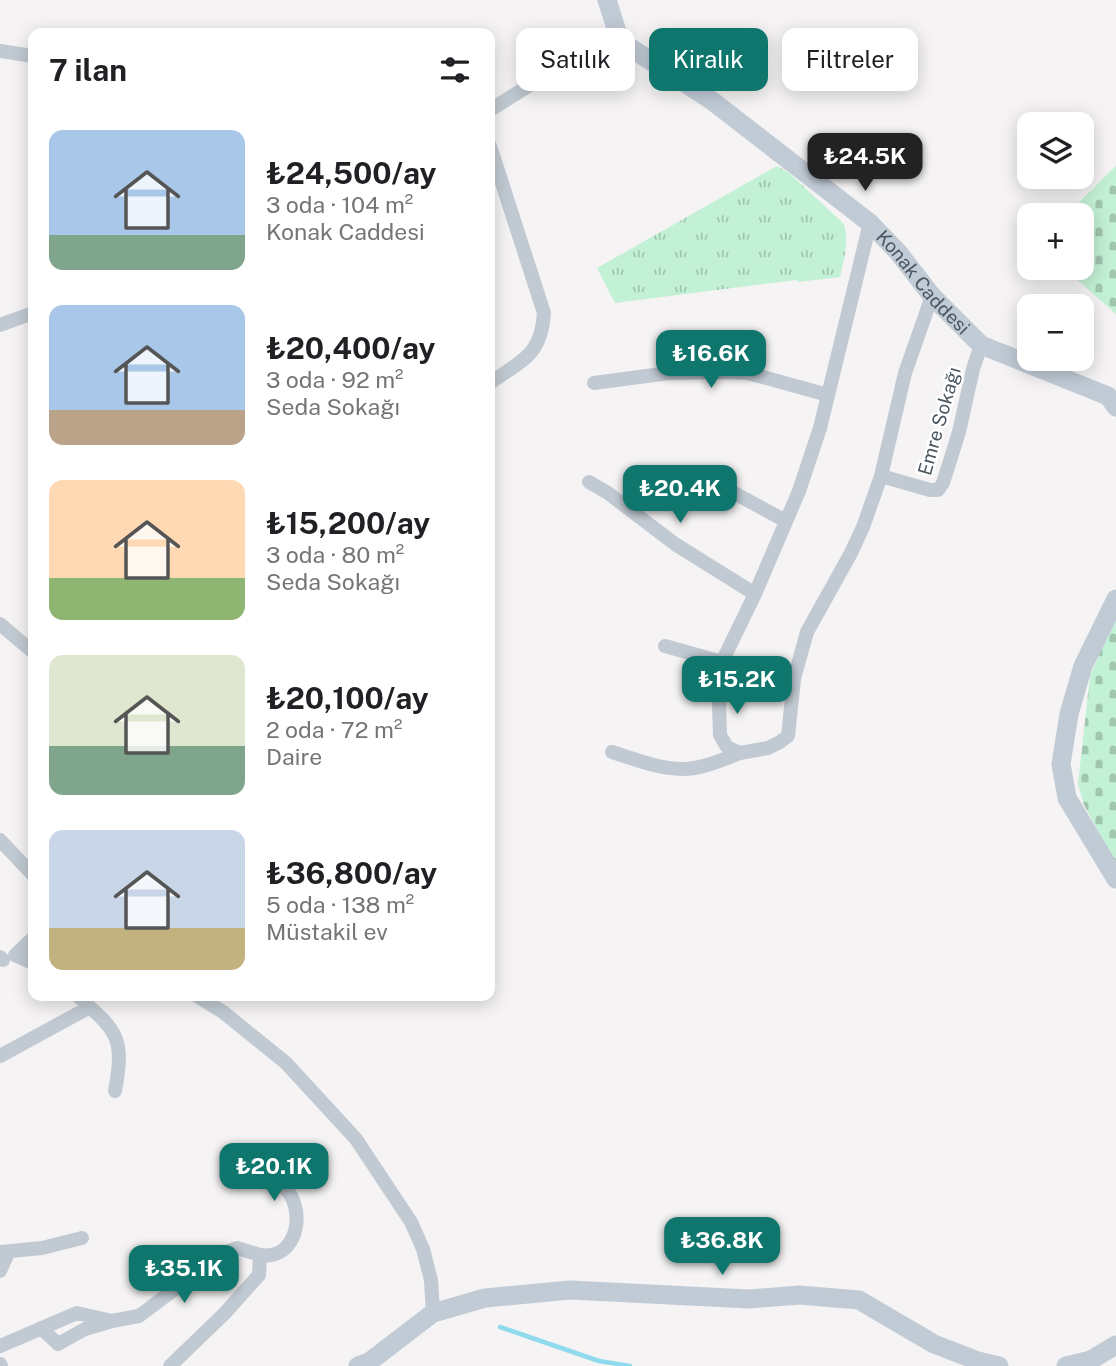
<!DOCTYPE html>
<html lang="tr">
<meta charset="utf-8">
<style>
body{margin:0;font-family:"Public Sans",sans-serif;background:#f6f6f6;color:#202124;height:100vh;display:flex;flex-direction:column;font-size:26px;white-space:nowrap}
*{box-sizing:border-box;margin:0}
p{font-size:23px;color:#757577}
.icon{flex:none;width:38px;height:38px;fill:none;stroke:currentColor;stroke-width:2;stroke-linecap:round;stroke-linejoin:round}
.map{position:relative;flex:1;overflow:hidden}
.details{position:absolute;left:28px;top:28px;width:467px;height:973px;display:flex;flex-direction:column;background:#fff;border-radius:14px;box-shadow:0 4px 18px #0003}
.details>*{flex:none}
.banner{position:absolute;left:516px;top:28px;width:494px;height:63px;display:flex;gap:14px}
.buttons{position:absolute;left:1017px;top:112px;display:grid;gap:14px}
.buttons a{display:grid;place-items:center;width:77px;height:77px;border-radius:14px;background:#fff;box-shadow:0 4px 18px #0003;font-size:35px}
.price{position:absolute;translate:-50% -60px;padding:0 16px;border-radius:14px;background:#0f766e;color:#fff;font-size:23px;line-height:46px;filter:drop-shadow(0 2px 4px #0008)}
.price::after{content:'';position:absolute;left:50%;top:42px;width:21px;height:16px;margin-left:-10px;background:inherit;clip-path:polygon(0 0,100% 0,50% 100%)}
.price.current{background:#222;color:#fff}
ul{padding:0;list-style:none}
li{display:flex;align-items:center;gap:21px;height:175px;padding:0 21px}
li span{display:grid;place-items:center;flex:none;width:196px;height:140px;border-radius:14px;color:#555}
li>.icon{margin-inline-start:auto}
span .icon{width:84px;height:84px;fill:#fffc;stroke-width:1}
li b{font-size:30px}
h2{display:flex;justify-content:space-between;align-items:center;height:84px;padding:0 21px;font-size:30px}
.chip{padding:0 24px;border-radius:14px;background:#fff;box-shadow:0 4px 18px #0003;font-size:24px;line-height:63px}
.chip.current{background:#0f766e;color:#fff}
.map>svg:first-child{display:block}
.cemetery{fill:url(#cemetery-stones)}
.park{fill:url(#park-tufts)}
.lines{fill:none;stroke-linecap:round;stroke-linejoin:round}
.stream{stroke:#90daee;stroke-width:4.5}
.street{stroke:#c1cad2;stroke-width:14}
.secondary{stroke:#c1cbd6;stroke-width:19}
.labels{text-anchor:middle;stroke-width:5;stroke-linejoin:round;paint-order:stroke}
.street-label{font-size:19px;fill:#4a5661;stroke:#fff}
</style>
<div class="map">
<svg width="1116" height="1366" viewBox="0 0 1116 1366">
<defs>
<pattern id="cemetery-stones" width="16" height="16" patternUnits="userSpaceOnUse" patternTransform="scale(1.75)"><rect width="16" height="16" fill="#c3f1d5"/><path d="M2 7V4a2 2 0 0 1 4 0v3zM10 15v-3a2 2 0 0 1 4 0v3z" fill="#a0c6b0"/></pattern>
<pattern id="park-tufts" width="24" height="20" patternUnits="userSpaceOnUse" patternTransform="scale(1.75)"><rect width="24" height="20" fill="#c3f1d5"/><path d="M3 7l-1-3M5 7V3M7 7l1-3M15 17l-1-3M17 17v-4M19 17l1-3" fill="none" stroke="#a0c6b0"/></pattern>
</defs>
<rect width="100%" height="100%" fill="#f5f3f3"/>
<path class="cemetery" d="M1116 166V314L1064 268H1082V215H1066Z
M1116 615V864L1084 805 1078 784 1090 676Z"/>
<path class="park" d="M777 166 789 173 844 224C849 243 844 259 840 277L798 282 796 280 615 303 597 268Z"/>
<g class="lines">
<path class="stream" d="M500 1327 599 1361 630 1366"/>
<path class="street" d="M0 51 33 56
M490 110 541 78 620 41
M490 146 544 313C541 356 522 360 490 383
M870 223 820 428 799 491 755 594 722 662 719 704 720 735 727 747 740 753 768 748 780 742 788 736 794 679 807 632 851 553 863 527 881 476 905 373 932 296
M0 325 33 313
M594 383 669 373 729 372 748 373 828 395
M881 476 930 490H938L943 483 959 432 973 369 981 345
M589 482 608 493 675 544 755 594
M721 486 786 521
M0 624 33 652
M665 646 722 662
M612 752C634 759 659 769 682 769 702 769 722 760 740 753
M0 840 33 875
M33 938 15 955 33 963
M0 957 3 960
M78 996C117 1032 125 1036 115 1091
M197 996 223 1012 286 1063 356 1139 411 1222 423 1249 431 1280 433 1313
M0 1056 90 1007
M245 1160C260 1170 284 1181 292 1198 304 1223 292 1260 260 1255
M0 1252 42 1248 82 1238
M0 1271 8 1253
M41 1328 58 1344 85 1329 109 1322
M0 1346 77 1313 112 1321 139 1316 220 1255 237 1248 260 1255 259 1275 225 1313 170 1366
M0 1364 1 1366"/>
<g class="secondary">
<path id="s1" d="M607 0 620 41 711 100 870 223 898 252 932 296 981 345 1108 396 1116 407"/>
<path d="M1116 599 1083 666 1069 714 1061 764 1067 798 1116 879"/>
<path d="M358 1366 369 1362 433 1313 485 1298 570 1290 749 1299 799 1295 859 1300 934 1344 978 1361 999 1366"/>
<path d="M1066 1366 1091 1360 1116 1345"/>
</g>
</g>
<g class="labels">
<g class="street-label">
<text dy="7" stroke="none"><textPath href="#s1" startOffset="432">Konak Caddesi</textPath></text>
<text transform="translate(939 421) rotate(-74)" y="7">Emre Sokağı</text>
</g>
</g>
</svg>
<div class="buttons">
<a><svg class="icon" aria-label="layers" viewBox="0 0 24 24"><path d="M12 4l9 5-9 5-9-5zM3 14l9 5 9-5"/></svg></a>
<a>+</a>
<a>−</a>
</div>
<b class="price current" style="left:865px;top:193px">₺24.5K</b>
<b class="price" style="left:711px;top:390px">₺16.6K</b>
<b class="price" style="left:680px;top:525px">₺20.4K</b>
<b class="price" style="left:737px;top:716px">₺15.2K</b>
<b class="price" style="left:274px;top:1203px">₺20.1K</b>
<b class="price" style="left:722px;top:1277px">₺36.8K</b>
<b class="price" style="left:184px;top:1305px">₺35.1K</b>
<div class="banner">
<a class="chip">Satılık</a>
<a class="chip current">Kiralık</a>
<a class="chip">Filtreler</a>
</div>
<section class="details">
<h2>7 ilan<svg class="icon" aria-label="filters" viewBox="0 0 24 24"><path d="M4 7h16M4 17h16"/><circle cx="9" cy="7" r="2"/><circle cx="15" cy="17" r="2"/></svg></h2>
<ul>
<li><span style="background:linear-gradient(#a9c7e8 75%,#7fa58c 0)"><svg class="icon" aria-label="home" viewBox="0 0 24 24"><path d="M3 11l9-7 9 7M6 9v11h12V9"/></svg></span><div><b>₺24,500/ay</b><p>3 oda · 104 m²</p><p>Konak Caddesi</p></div></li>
<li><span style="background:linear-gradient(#a9c7e8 75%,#b9a48a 0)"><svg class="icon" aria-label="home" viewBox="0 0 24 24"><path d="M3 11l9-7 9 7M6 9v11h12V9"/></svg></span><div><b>₺20,400/ay</b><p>3 oda · 92 m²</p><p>Seda Sokağı</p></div></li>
<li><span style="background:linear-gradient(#ffd9b3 70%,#8fb573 0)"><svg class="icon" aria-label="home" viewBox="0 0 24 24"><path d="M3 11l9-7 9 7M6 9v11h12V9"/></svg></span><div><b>₺15,200/ay</b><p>3 oda · 80 m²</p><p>Seda Sokağı</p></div></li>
<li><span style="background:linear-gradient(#dfe7d0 65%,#7fa58c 0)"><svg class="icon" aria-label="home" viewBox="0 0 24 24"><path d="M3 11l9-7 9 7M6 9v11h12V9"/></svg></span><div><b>₺20,100/ay</b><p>2 oda · 72 m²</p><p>Daire</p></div></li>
<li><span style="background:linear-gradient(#c9d6e8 70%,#c2b280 0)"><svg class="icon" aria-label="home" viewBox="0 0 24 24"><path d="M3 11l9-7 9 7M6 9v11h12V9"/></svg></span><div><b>₺36,800/ay</b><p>5 oda · 138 m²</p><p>Müstakil ev</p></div></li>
</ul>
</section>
</div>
